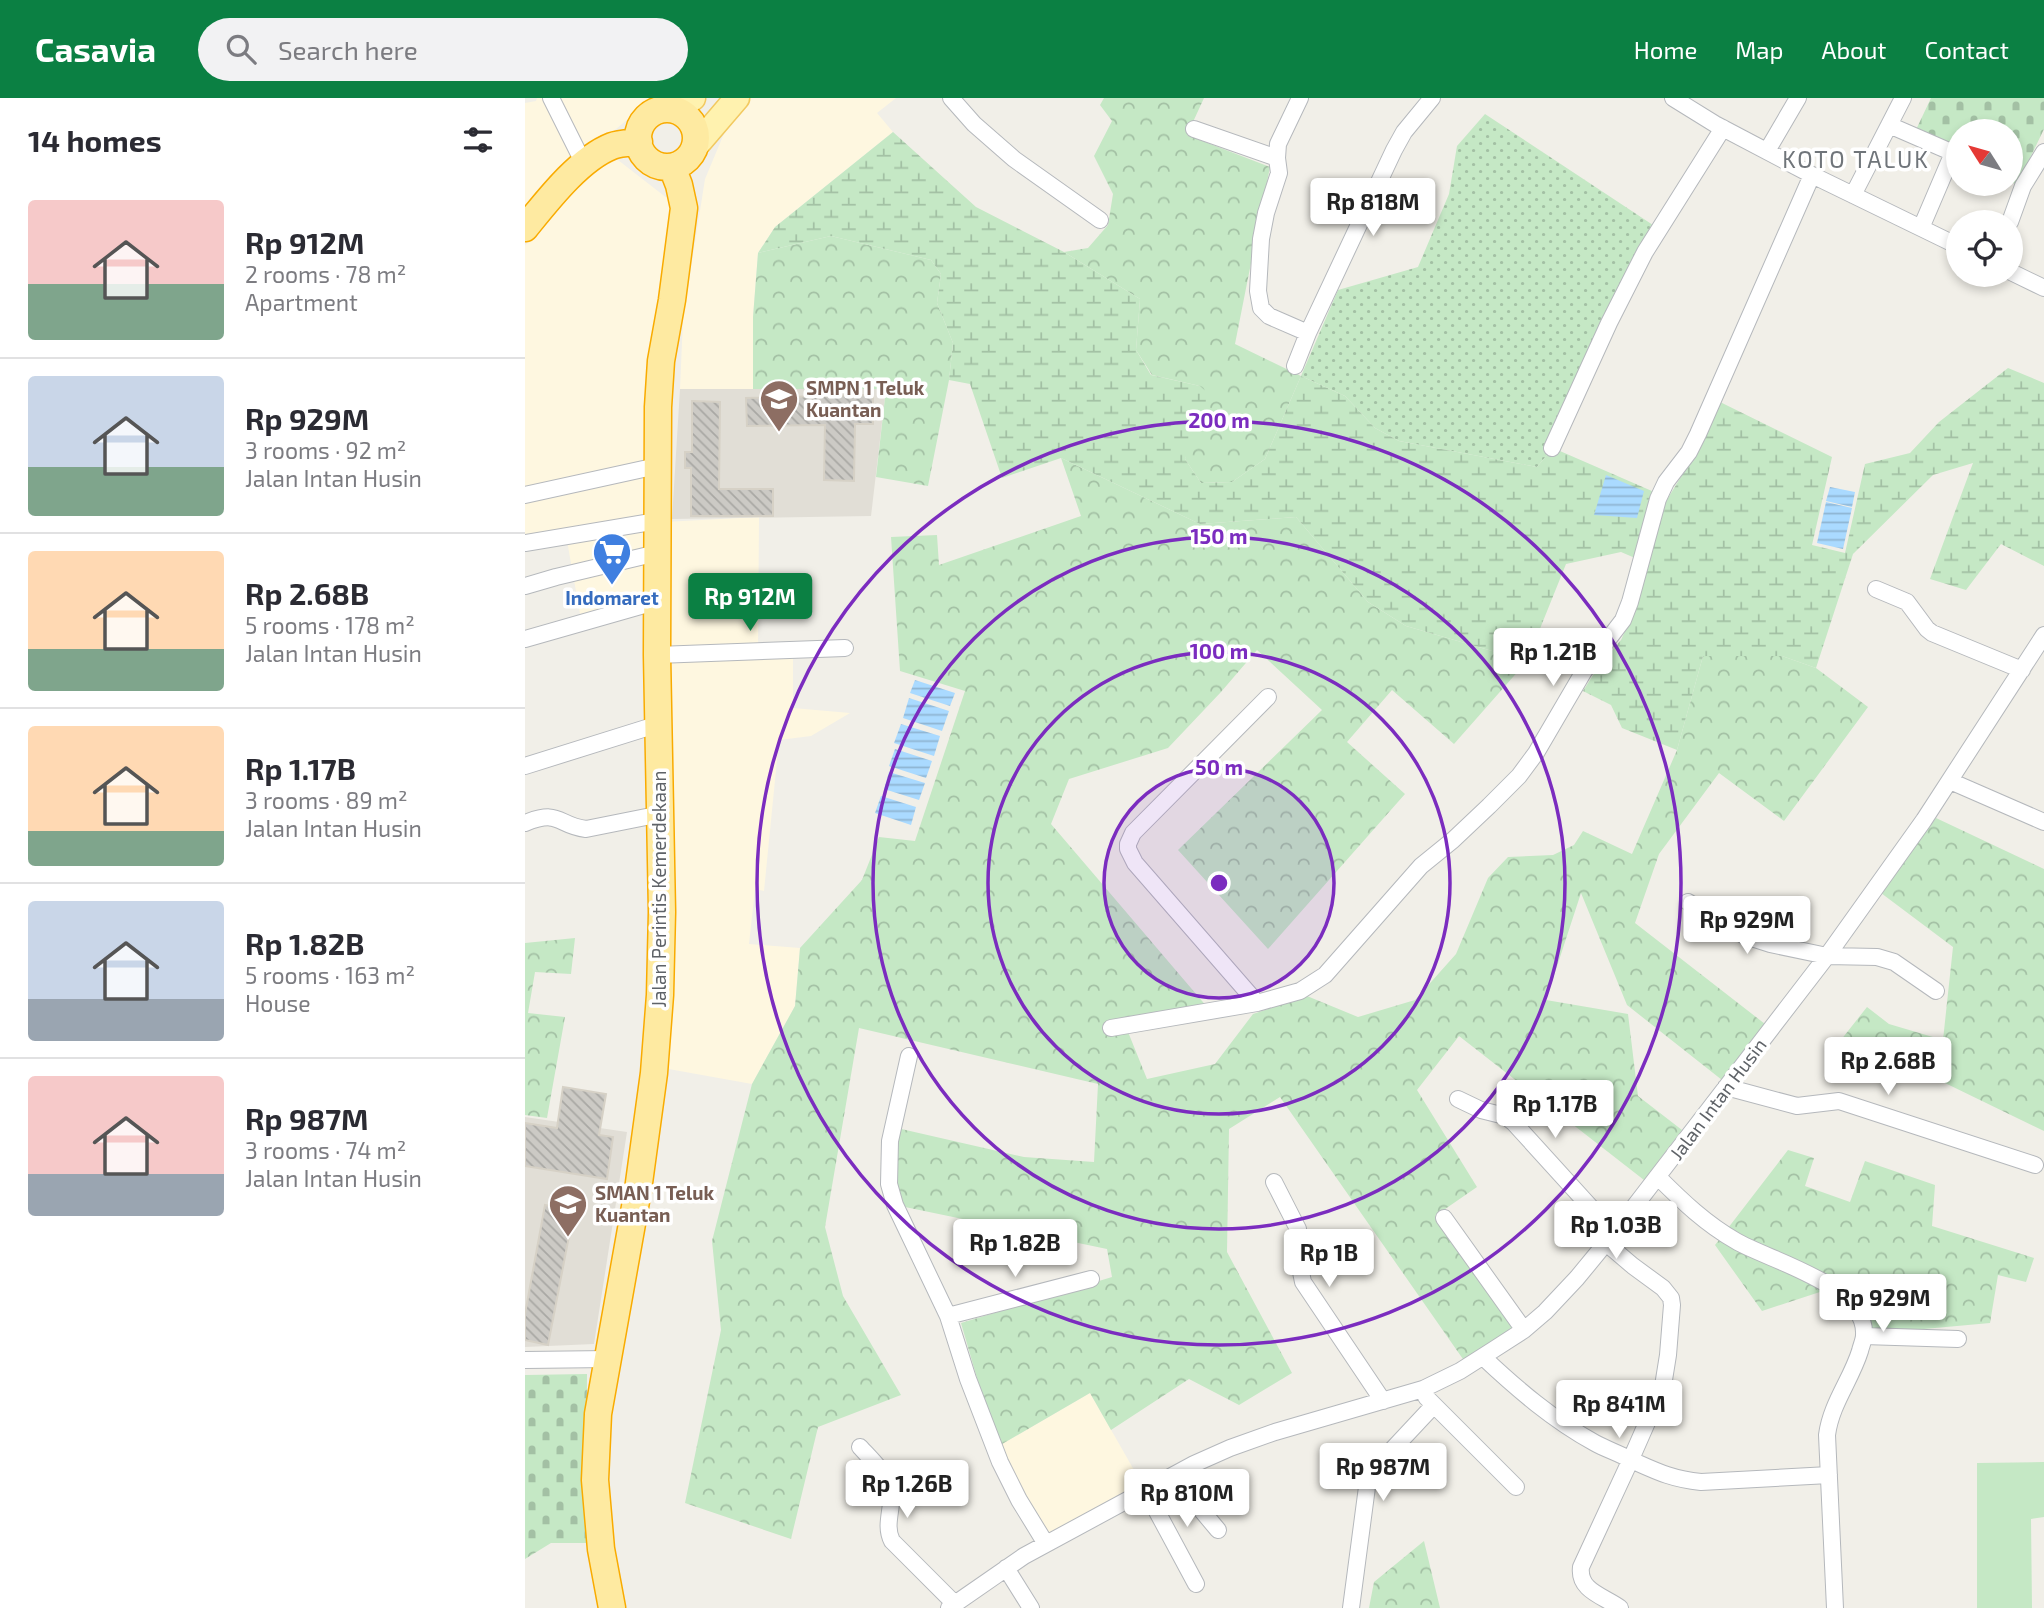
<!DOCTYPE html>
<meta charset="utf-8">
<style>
body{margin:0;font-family:"Exo 2",sans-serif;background:#f2f2f3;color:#2b2b33;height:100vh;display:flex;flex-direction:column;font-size:26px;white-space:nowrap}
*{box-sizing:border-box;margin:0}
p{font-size:23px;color:#7c7c81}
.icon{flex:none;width:38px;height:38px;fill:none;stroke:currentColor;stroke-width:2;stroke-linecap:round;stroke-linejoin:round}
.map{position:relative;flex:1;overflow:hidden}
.details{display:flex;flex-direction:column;background:#fff;width:525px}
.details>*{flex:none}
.needle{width:46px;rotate:307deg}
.buttons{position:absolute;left:1421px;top:21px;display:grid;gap:14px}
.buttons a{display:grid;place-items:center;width:77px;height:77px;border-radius:50%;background:#fff;box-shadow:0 4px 10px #0003;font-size:35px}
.price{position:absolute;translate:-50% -60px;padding:0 16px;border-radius:7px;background:#fff;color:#222;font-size:23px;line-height:46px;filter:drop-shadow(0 2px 4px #0008)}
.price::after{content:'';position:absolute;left:50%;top:42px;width:21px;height:16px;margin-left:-10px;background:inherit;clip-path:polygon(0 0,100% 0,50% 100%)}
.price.selected{background:#0b8043;color:#fff}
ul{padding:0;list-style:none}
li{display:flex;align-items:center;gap:21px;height:175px;padding:0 28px}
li+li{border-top:2px solid #e1e1e2}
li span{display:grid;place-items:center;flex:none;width:196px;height:140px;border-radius:7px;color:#555}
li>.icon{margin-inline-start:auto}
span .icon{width:84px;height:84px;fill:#fffc;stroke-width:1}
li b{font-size:30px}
h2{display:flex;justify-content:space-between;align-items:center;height:84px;padding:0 28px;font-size:30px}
header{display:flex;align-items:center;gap:42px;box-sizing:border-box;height:98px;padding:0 35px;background:#0b8043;color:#fff}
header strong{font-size:33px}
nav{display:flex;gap:38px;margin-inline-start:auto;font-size:24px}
.search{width:490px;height:63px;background:#f2f2f3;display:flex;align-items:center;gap:18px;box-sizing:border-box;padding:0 24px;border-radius:38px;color:#7c7c81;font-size:26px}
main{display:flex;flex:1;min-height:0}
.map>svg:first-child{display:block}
.commercial{fill:#fef7e0}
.education{fill:#e1ded6}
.grass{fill:url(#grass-dots)}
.forest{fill:url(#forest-crowns)}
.wetland{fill:url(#wetland-marsh)}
.cemetery{fill:url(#cemetery-stones)}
.garden{fill:#c5e8c5}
.water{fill:url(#water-rules)}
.building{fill:url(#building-back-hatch);stroke:#d6d1c6;stroke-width:2}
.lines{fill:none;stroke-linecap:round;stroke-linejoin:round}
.minor-casing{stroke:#b5b8bc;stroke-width:18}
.primary-casing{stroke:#f2c960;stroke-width:27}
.trunk-casing{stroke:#f9ab00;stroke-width:29}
.minor{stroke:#fff;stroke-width:16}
.primary{stroke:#fff2af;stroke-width:24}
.trunk{stroke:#feeaa1;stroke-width:26}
.ring{fill:none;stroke:#7b2cbf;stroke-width:3.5}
.labels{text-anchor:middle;stroke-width:7;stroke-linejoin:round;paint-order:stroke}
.education-label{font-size:19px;font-weight:bold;fill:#785e54;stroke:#fff;text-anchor:start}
.shop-label{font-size:19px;font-weight:bold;fill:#366cbe;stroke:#fff}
.street-label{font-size:19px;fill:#5f6368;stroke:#fff}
.quarter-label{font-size:23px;letter-spacing:2px;fill:#70757a;stroke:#fff}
.centre{fill:#7b2cbf;stroke:#fff;stroke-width:3.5}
.ring-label{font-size:21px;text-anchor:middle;font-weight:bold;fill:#7b2cbf;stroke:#fff;stroke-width:7;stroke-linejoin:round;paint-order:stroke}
</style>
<header>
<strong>Casavia</strong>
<div class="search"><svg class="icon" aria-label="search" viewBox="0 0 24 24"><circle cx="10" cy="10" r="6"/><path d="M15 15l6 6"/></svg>Search here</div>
<nav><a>Home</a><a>Map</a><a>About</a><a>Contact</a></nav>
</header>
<main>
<section class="details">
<h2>14 homes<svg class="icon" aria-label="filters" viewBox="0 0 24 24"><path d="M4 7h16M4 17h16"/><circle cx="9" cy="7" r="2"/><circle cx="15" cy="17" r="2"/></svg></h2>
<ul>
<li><span style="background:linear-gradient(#f6c9c9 60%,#7fa58c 0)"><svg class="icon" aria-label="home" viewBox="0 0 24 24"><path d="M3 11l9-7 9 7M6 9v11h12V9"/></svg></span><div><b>Rp 912M</b><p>2 rooms · 78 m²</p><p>Apartment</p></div></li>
<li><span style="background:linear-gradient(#c9d6e8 65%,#7fa58c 0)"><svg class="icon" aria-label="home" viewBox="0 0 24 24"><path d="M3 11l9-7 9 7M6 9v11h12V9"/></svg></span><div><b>Rp 929M</b><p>3 rooms · 92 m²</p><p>Jalan Intan Husin</p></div></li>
<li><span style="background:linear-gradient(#ffd9b3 70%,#7fa58c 0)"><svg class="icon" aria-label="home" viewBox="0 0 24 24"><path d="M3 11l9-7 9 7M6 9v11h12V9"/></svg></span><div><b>Rp 2.68B</b><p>5 rooms · 178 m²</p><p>Jalan Intan Husin</p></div></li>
<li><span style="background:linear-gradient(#ffd9b3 75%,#7fa58c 0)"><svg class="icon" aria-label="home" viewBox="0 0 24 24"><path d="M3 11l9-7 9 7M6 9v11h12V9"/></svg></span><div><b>Rp 1.17B</b><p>3 rooms · 89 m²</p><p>Jalan Intan Husin</p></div></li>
<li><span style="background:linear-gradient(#c9d6e8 70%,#9aa5b1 0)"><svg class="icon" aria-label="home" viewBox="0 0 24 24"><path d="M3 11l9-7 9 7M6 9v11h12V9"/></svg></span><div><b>Rp 1.82B</b><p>5 rooms · 163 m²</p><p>House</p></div></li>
<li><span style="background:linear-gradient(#f6c9c9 70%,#9aa5b1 0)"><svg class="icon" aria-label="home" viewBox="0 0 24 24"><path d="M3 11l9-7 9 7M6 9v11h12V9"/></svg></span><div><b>Rp 987M</b><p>3 rooms · 74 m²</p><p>Jalan Intan Husin</p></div></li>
</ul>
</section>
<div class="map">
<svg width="1519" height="1510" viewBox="0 0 1519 1510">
<defs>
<pattern id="grass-dots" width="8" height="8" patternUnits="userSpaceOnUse" patternTransform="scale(1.75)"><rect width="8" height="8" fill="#c5e8c5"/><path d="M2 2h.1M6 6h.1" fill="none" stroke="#a3c0a4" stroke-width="1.8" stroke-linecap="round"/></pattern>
<pattern id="forest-crowns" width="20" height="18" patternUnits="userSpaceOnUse" patternTransform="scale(1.75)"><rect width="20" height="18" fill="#c5e8c5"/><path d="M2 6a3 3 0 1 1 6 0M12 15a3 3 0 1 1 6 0" fill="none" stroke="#a3c0a4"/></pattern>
<pattern id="wetland-marsh" width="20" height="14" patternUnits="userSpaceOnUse" patternTransform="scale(1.75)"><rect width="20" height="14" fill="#c5e8c5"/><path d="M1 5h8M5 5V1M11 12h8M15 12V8" fill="none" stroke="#a3c0a4"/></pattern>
<pattern id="cemetery-stones" width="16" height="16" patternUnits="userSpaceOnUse" patternTransform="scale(1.75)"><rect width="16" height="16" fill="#c5e8c5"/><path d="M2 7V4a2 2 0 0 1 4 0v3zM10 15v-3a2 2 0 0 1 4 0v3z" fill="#a3c0a4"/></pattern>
<pattern id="water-rules" width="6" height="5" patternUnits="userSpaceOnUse" patternTransform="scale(1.75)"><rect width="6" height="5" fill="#aadaff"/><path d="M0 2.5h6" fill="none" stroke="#8eb4d2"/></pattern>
<pattern id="building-back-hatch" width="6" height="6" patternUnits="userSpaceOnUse" patternTransform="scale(1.75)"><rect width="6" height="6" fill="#cccac5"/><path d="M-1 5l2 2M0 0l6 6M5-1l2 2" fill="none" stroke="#a9a8a4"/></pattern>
</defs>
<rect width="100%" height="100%" fill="#f1efe8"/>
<path class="commercial" d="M12 0H142L103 21 38 75 0 117V5L11 3Z
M221 0H371L352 15 368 34 250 129 233 155 228 219V291H155L158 221 180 81 198 38Z
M93 62 147 104 120 360 119 502 55 516 41 437 0 444V148L45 91 80 63Z
M234 419 233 556 268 557V610L325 615 286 638 254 642 239 793 230 791 224 846 275 850 270 908 227 986 138 970 139 424Z
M565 1295 617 1386 525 1440 472 1349Z"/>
<path class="education" d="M155 291H361L346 418 147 421Z
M0 1019 102 1034 69 1246 0 1249Z"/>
<path class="grass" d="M960 16 1137 133 1028 350 1012 369 874 343 850 330 820 298 776 278 813 192 893 169 924 96 932 48Z"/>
<path class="forest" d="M579 0H679L662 37 745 69 710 246 776 278 740 361 707 384 676 385 660 361 675 288 627 277 611 252 615 201 539 154 563 150 583 127 588 96 569 58 587 23 575 7Z
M306 138 406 162 416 176 412 205 428 245 424 282 403 388 351 379 361 291H228V219L233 155Z
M536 360 675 426 771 419 843 504 881 528 1002 563 929 646 867 592 822 644 880 696 743 851 653 752 797 612 732 552 696 594 643 650 544 681 526 726 683 910 599 924 622 981 690 966 728 916 782 898 833 919 890 902 931 856 963 780 983 759 1028 757 1049 747 1058 733 1107 756 1152 652 1178 558H1257L1291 570 1343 609 1259 723 1194 675 1134 756 1110 825 1240 926 1197 982 1102 907 1056 795 1021 902 1103 916 1113 998 1157 1032 1119 1082 934 938 892 992 952 1089 910 1118 991 1231 940 1264 755 999 704 1031 702 1154 767 1275 714 1307 664 1281 586 1332 565 1295 472 1349 436 1225 587 1179 582 1151 380 1109 368 1082 372 1030 499 1059 569 1064 573 986 334 930 300 1129 318 1198 376 1297 293 1329 266 1441 160 1405 196 1232 187 1143 227 986 270 908 275 850 337 782 354 739 390 743 440 593 375 573 366 439 412 437 414 467 556 418Z
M1411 720 1519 771V1033L1387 969 1304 957 1342 909 1364 926 1418 942 1428 849 1356 795Z
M50 840 46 876 10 874 3 915 40 919 22 1020 0 1017V845Z
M1263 1052 1289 1060 1280 1088 1325 1104 1340 1063 1410 1087 1407 1128 1509 1160 1501 1184 1473 1177 1465 1225 1333 1237 1330 1218 1301 1192 1237 1213 1190 1147Z
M899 1443 915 1510H844L849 1484Z
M0 1445H26L0 1461Z"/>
<path class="wetland" d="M368 34 451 109 539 154 615 201 611 252 626 277 675 288 684 296 660 361 676 385 707 384 740 361 776 278 820 298 850 330 874 343 1012 369 1028 350 1143 400 1162 369 1193 303 1307 359 1287 447 1320 455 1340 366 1385 355 1414 324 1483 270 1519 285V468L1476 446 1441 492 1405 481 1448 365 1408 377 1328 456 1291 570 1257 558H1178L1152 652 1097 630 1086 607 1058 593 1075 566 1096 542 1114 502 1124 466 1096 454 1041 466 1002 563 881 528 843 504 771 419 675 426 536 360 477 380 445 286 424 282 428 245 412 205 416 176 406 162 306 138 233 155 250 129Z"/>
<path class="cemetery" d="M1406 0H1519V31L1492 87 1486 84V33H1433V58L1389 36Z
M62 1276 61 1445H0V1277Z"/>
<path class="garden" d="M1519 1364V1419L1506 1421 1507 1510H1452V1365Z"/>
<path class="water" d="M1081 377 1119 393 1112 420 1069 417Z
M1305 389 1330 394 1327 409 1301 403Z
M1301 404 1327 410 1318 451 1292 445Z
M390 582 430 595 425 608 385 595Z
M384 600 424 613 417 633 378 620Z
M376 626 415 638 409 658 369 645Z
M370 651 407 663 401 680 364 668Z
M364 674 400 685 394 702 359 691Z
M356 698 391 709 386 727 350 715Z"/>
<path class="building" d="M348 297V326H330L329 383 299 382 300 327 222 328 221 300Z
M167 303 195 304 194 391H248V418H166V370H160V354H167Z
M38 989 81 996 74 1037 88 1039 82 1081 0 1068V1025L32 1030Z
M20 1107 49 1112 23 1247 0 1242V1216Z"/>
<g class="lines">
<g class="minor-casing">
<path id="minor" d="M26 0 59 66
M426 0 449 26 489 61 575 122
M775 0 753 46 752 60 754 75 741 115 736 141 733 193 736 210 744 218 783 235
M1148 0 1190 26 1287 77 1433 148
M1364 27 1433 57
M669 31 752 60
M1242 53 1273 0
M1328 97 1378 0
M1485 124 1498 88 1519 54
M1396 130 1428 55
M1486 174 1519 190
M770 268 783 235 869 52 879 34 907 0
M1027 350 1084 225 1120 154 1198 30
M0 397 132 368
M0 445 132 423
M0 488 31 479 132 455
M1351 491 1382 504 1402 531 1407 535 1497 572
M0 541 133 503
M132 557 320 550
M0 668 134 626
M1425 683 1519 724
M0 725C36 711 31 727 61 731L136 716
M1163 804 1220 838 1245 846 1302 858 1352 859 1369 864 1411 893
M732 905 610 765 603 751V746L608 735 743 599
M586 930 732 905 775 893 800 877 896 768 928 742 964 708 994 678 1011 655 1059 573 1098 522 1105 504 1133 401 1141 384 1164 354 1173 336 1287 77
M384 958 365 1043 364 1086 370 1107 423 1218 443 1281 475 1364 494 1402 521 1446
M1201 989 1272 1008 1314 1003 1510 1067
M933 1001 956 1012 980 1018 989 1025 1089 1135
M1133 1079C1157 1103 1181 1126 1211 1143 1245 1163 1342 1187 1339 1237 1339 1242 1336 1248 1335 1253 1326 1282 1306 1306 1302 1337L1310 1510
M749 1084 773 1131 776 1174 778 1184 858 1303
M919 1120 999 1232
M1081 1145 1108 1168 1138 1190 1146 1200 1147 1207 1143 1257 1138 1288 1106 1361 1056 1469C1053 1493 1079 1498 1095 1510
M423 1218 566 1181
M1339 1238 1433 1241
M958 1259C992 1291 1028 1322 1070 1345 1081 1351 1093 1355 1104 1361 1131 1373 1146 1381 1176 1384L1304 1377
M0 1262 84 1261
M901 1299 991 1389
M335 1349C344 1359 357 1371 363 1383 373 1403 357 1424 367 1443L430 1506
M648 1378 693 1432
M621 1393 671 1486
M481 1470 506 1510
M424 1510 499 1458 669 1366 705 1350 750 1334 898 1291 935 1273 968 1252 999 1232 1020 1214 1052 1180 1089 1135 1302 858 1399 722 1519 537
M826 1510 842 1389 851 1369 909 1307"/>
</g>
<g class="primary-casing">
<path id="primary" d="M149 12 168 0
M170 49 212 0"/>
</g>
<g class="trunk-casing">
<path id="trunk" d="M113 40a29 29 0 1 1 58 0a29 29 0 1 1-58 0Z
M0 130C22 103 54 61 87 48 95 45 105 45 114 44
M87 1510 76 1451 70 1382 73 1316 113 1092 129 975 135 897 137 814 132 557 133 309 136 263 147 202 159 110 154 87 147 69"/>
</g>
<use href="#minor" class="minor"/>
<use href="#primary" class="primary"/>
<use href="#trunk" class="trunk"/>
</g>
<circle cx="694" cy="785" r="115" fill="#7b2cbf" fill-opacity=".12"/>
<g class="ring">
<circle cx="694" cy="785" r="115"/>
<circle cx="694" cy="785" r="231"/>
<circle cx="694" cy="785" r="346"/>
<circle cx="694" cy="785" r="462"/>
</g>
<defs>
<g id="school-pin" transform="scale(2.0125)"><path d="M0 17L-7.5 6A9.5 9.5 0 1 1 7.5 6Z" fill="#8d6e63" stroke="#fff"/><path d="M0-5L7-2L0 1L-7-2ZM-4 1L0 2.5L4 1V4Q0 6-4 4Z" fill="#fff"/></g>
<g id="supermarket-pin" transform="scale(2.0125)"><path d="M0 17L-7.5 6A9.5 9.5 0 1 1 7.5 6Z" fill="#3f7fe0" stroke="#fff"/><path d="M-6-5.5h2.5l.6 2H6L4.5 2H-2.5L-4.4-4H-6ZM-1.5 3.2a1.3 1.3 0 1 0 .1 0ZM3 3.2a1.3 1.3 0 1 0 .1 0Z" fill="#fff"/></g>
</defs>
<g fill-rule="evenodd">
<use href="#school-pin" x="254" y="301"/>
<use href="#supermarket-pin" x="87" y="454"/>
<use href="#school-pin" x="43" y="1106"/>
</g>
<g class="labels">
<g class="education-label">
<text x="281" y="297">SMPN 1 Teluk<tspan x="281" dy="22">Kuantan</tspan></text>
<text x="70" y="1102">SMAN 1 Teluk<tspan x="70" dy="22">Kuantan</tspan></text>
</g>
<g class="shop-label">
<text x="87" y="507">Indomaret</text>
</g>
<g class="street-label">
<text transform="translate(134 791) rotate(-90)" y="7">Jalan Perintis Kemerdekaan</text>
<text transform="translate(1193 1001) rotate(-53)" y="7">Jalan Intan Husin</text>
</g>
<g class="quarter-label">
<text x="1331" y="70">KOTO TALUK</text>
</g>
</g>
<circle cx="694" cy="785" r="10" class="centre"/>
<g class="ring-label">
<text x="694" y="330">200 m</text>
<text x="694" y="446">150 m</text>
<text x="694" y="561">100 m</text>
<text x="694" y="677">50 m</text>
</g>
</svg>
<div class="buttons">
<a><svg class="needle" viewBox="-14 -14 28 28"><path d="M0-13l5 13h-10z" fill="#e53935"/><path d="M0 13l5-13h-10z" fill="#7c7c81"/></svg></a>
<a><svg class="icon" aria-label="locate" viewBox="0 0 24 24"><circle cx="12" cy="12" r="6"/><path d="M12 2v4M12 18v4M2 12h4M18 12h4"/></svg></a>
</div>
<b class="price" style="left:848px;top:140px">Rp 818M</b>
<b class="price selected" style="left:225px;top:535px">Rp 912M</b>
<b class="price" style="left:1028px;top:590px">Rp 1.21B</b>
<b class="price" style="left:1222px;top:858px">Rp 929M</b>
<b class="price" style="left:1363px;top:999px">Rp 2.68B</b>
<b class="price" style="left:1030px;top:1042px">Rp 1.17B</b>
<b class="price" style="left:1091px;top:1163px">Rp 1.03B</b>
<b class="price" style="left:490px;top:1181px">Rp 1.82B</b>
<b class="price" style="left:804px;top:1191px">Rp 1B</b>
<b class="price" style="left:1358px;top:1236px">Rp 929M</b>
<b class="price" style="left:1094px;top:1342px">Rp 841M</b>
<b class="price" style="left:858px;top:1405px">Rp 987M</b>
<b class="price" style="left:382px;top:1422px">Rp 1.26B</b>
<b class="price" style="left:662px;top:1431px">Rp 810M</b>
</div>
</main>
